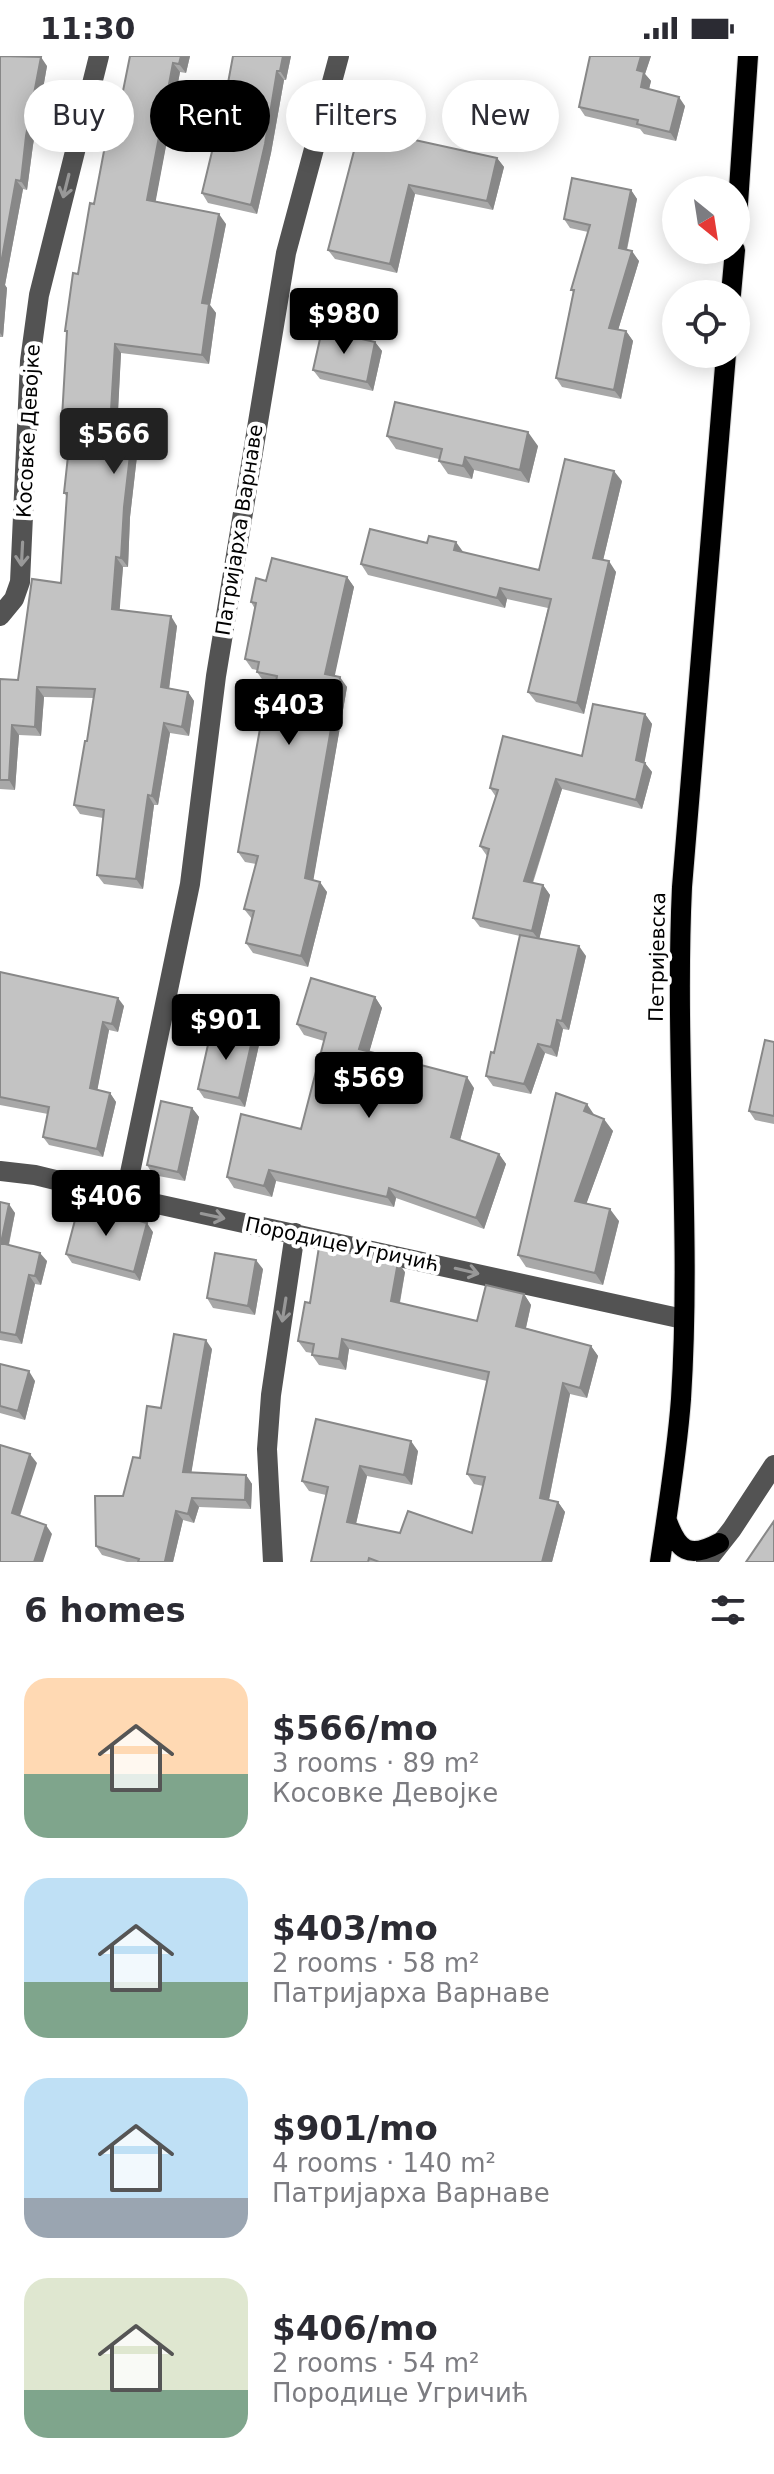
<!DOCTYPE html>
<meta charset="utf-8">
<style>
body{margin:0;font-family:"DejaVu Sans",sans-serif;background:#f2f2f3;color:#2b2b33;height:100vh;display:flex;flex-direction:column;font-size:30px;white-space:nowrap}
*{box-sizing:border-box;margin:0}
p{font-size:26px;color:#7c7c81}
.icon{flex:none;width:44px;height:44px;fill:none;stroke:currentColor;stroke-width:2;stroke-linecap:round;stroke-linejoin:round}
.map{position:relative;height:1506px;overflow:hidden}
.sheet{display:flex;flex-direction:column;background:#fff;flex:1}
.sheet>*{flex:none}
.hud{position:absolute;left:24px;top:24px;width:726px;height:72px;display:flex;gap:16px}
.needle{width:52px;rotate:150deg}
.buttons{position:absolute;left:662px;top:120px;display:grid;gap:16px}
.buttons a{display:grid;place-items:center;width:88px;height:88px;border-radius:50%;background:#fff;box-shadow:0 4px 20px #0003;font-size:40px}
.price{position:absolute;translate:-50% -68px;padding:0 18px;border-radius:8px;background:#000;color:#fff;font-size:26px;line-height:52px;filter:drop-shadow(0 2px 4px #0008)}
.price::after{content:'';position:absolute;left:50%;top:48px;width:24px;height:18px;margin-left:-12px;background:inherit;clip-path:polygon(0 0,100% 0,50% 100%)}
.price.selected{background:#222;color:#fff}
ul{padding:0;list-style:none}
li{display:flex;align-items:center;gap:24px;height:200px;padding:0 24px}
li span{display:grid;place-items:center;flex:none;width:224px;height:160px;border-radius:24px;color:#555}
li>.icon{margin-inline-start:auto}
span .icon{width:96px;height:96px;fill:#fffc;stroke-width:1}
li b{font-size:34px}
h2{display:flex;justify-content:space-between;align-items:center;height:96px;padding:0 24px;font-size:34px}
.tag{padding:0 28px;border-radius:36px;background:#fff;box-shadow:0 4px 20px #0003;font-size:28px;line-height:72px}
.tag.selected{background:#000;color:#fff}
.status{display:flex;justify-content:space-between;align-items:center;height:56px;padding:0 40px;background:#fff;direction:ltr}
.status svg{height:22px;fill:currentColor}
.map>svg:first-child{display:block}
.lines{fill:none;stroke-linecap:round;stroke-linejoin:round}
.major-casing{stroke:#dbdbdb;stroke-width:22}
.minor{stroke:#535353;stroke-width:20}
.major{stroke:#000;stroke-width:20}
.wall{fill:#a8a8a8}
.shaded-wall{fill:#888}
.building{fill:#c3c3c3;stroke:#888;stroke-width:2}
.oneway{stroke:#989898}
.labels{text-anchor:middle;stroke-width:8;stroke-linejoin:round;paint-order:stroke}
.street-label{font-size:20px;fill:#000;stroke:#fff}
</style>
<div class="status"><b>11:30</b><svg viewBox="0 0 49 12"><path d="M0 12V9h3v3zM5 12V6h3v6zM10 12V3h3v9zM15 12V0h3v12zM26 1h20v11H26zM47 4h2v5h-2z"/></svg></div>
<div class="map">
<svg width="774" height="1506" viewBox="0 0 774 1506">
<rect width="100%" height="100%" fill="#fff"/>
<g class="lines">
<g class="major-casing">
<path id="major" d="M736 177 748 0
M731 238 735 194
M667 1465C678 1495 689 1503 719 1487
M660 1506C668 1452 677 1397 681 1343 692 1173 674 1002 682 831L726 298"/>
</g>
<path class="minor" d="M0 560 14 543 20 526 30 305 39 239 99 0
M0 1115 35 1119 125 1141 683 1263
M125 1141 190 828 216 620 286 197 339 0
M273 1506 267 1393 271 1339 295 1177
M706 1506 732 1473 774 1409"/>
<use href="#major" class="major"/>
</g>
<path class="wall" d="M0 0 47 10 33 89 27 134 23 133 5 229 7 232 3 281H0Z
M130 0H190L186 17 180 16 155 146 226 168 210 249 216 257 209 308 121 297 116 388 131 390 137 400 130 461 128 511H123L119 554 177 570 169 632 188 636 194 645 189 680 170 677 158 749H154L143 833 104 828 97 819 103 762 80 758 74 749 87 685 94 642 44 641 41 680 19 679 15 734 0 733V623L18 624 61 527 67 441 64 437 71 372H69L62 362 67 278 65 275 94 148 115 75Z
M291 0 286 24H284L271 97 257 158 208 147 202 137 228 27Z
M590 0H651L645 18 651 25 649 33 685 50 676 85 644 78 640 73 585 60 579 51Z
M360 72 497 102 504 111 493 154 415 138 397 217 335 203 328 194Z
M631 134 637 143 627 194 639 205 618 274 626 275 633 285 621 343 562 331 556 322 573 236 571 234 588 176 570 172 564 163Z
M375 286 382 295 373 335 320 323 313 314Z
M387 380 538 390 529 427 474 414 472 423 448 418 439 405V403L396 393Z
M622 425 603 504 616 516 584 658 536 646 528 636 548 552 507 543 505 552 368 519 361 508 463 496 539 514Z
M347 521 354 531 334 620 347 631 313 824 327 836 308 911 253 897 246 887 252 863 244 853 256 808 245 806 238 796 269 668 276 628 264 626 257 616V614L252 613 245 603 255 553 251 546 266 525Z
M645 658 652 668 644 706 652 716 642 753 562 733 533 827 543 829 550 839 539 883 586 900 569 974 563 973 557 1001 545 997 531 1038 493 1030 486 1020 494 997 520 880 480 871 473 862 487 800 480 790 496 741 490 732 582 700Z
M0 916 124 950 118 976 109 974 97 1034 110 1037 116 1046 103 1101 49 1089 43 1081 48 1058 0 1049Z
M375 941 382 952 369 996 474 1032 460 1084 499 1098 506 1108 484 1173 396 1142 394 1151 276 1125 272 1141 234 1132 227 1121 301 1073 324 985 304 979 297 968Z
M253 980 259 989 245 1051 204 1042 198 1033Z
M774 986V1068L755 1064 749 1055Z
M192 1052 199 1061 185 1125 153 1119 147 1109Z
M594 1059 613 1075 586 1148 619 1165 603 1229 526 1211 518 1199Z
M0 1146 15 1157 9 1189 47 1205 41 1229 35 1228 22 1288 0 1284Z
M153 1176 140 1225 72 1207 66 1198Z
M263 1213 255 1259 213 1252 207 1242Z
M405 1216 400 1247 477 1265 524 1238 531 1249 526 1272 591 1290 598 1300 587 1342 570 1338 549 1444 558 1446 565 1456 552 1506H311L326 1439 309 1435 302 1425 418 1395 412 1429 367 1420 356 1468 400 1477H472L483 1430 474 1428 467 1418 487 1325 349 1293 346 1314 319 1309 312 1299V1297L306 1296 298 1285 310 1247Z
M212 1293 191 1417 246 1419 252 1428 251 1453 199 1451 194 1467 183 1464 173 1506H127L102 1499 96 1490 123 1440 161 1352Z
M0 1308 35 1325 25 1364 0 1357Z"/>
<path class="shaded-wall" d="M181 0H190L186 17 179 8Z
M283 0H291L286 24 280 15Z
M641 0H651L645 18 651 25 647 41 641 31 637 14Z
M41 1 47 10 33 89 27 134 21 125 26 80Z
M173 7 180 16 154 154 147 144Z
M277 15 284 24 271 97 257 158 251 149Z
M679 41 685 50 676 85 670 76Z
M497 102 504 111 493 154 487 145Z
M16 124 23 133 5 229 7 232 3 281 0 277V213Z
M409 129 415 138 397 217 390 208Z
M631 134 637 143 625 201 619 192Z
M219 158 226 168 210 249 216 257 209 308 202 299V247Z
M632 195 639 205 616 281 609 272Z
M626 275 633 285 621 343 614 334Z
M375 286 382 295 373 335 367 326Z
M115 288 121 297 116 397 109 388Z
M528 376 538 390 529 427 520 414Z
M131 390 137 400 130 461 128 511 121 502 124 451Z
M465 401 474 414 472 423 463 410Z
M614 415 622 425 601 513 593 502Z
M456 486 464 497 454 494Z
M116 501 123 511 119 563 112 553Z
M609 505 616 516 584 658 577 647Z
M347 521 354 531 333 628 325 618Z
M500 532 507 543 505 552 497 542Z
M171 560 177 570 168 641 161 631Z
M340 621 347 631 312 832 305 822Z
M37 631 44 641 41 680 35 671Z
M188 636 194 645 189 680 182 671Z
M645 658 652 668 643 714 636 704Z
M164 667 170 677 158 749 152 740Z
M12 669 19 679 15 734 9 724Z
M645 707 652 716 642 753 636 744Z
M556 723 562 733 530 834 524 825Z
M148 739 154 749 143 833 136 823Z
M320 826 327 836 308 911 301 900Z
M543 829 550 839 539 884 532 875Z
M579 890 586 900 569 974 562 965Z
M375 941 382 952 367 1004 359 993Z
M118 942 124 950 118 976 112 968Z
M557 964 563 973 557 1001 551 991Z
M103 966 109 974 96 1041 90 1032Z
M253 980 259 989 245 1051 239 1042Z
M538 988 545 997 531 1038 524 1028Z
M467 1021 474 1032 458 1092 451 1081Z
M110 1037 116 1046 103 1101 97 1093Z
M587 1048 595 1060 584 1055Z
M192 1052 199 1061 185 1125 178 1116Z
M604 1063 613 1075 583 1157 575 1145Z
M499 1098 506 1108 484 1173 476 1162Z
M269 1114 276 1125 272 1141 264 1130Z
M389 1132 396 1142 394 1151 387 1141Z
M9 1148 15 1157 7 1196 1 1187Z
M610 1153 619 1165 603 1229 595 1217Z
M147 1167 153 1176 140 1225 134 1216Z
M40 1197 47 1205 41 1229 35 1220Z
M256 1204 263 1213 255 1259 248 1250Z
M398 1206 405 1216 398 1255 391 1245Z
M29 1219 35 1228 22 1288 16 1279Z
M524 1238 531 1249 524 1280 516 1270Z
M342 1283 349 1293 346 1314 339 1303Z
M206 1284 212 1293 190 1425 183 1416Z
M591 1290 598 1300 587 1342 580 1332Z
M29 1315 35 1325 25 1364 18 1355Z
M563 1327 570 1338 547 1453 540 1442Z
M411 1385 418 1395 412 1429 404 1419Z
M30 1398 37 1407 18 1466 12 1457Z
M360 1410 367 1420 354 1476 347 1466Z
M246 1419 252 1428 251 1453 245 1444Z
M192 1442 199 1451 194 1467 188 1458Z
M558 1446 565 1456 552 1506H542Z
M176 1455 183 1464 173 1506H166L165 1505Z
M46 1469 52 1478 43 1506H34Z"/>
<path class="building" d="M0 0 41 1 26 80 21 125 16 124 0 213Z
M130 0H181L179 8 173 7 147 144 219 158 202 247 209 248 202 299 115 288 109 388 131 390 124 451 121 502 116 501 112 553 171 560 161 631 188 636 182 671 164 667 152 740 148 739 136 823 97 819 104 754 74 749 85 685H87L95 633 37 631 35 671 12 669 9 724H0V623L18 624 32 523 61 527 67 437H64L72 363 62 362 67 275H65L73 217 78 218 90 147 94 148 108 74 115 75Z
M233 0H283L280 15H277L265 88 251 149 202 137 216 79 224 26 228 27Z
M590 0H641L637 14 644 16 641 31 679 41 670 76 637 68 638 64 579 51Z
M360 72 497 102 487 145 409 129 390 208 328 194Z
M572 122 631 134 619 192 632 195 609 272 626 275 614 334 556 322 574 234H571L590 169 564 163Z
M322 274 375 286 367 326 313 314Z
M395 346 528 376 520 414 465 401 463 410 439 405 442 393 387 380Z
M565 403 614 415 593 502 609 505 577 647 528 636 551 543 500 532 497 542 361 508 370 473 427 487 429 480 456 486 454 494 539 514Z
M272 502 347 521 325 618 340 621 305 822 320 826 301 900 246 887 254 855 244 853 258 800 238 796 261 667 269 668 277 620 257 616 259 606 245 603 256 547 251 546 256 522 266 525Z
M593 648 645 658 636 704 645 707 636 744 556 723 524 825 543 829 532 875 473 862 489 793 480 790 498 734 490 732 503 680 582 700Z
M520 879 579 890 562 965 557 964 551 991 538 988 524 1028 486 1020 491 996 494 997Z
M0 916 118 942 112 968 103 966 90 1032 110 1037 97 1093 43 1081 49 1051 0 1041Z
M311 922 375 941 359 993 467 1021 451 1081 499 1098 476 1162 389 1132 387 1141 269 1114 264 1130 227 1121 241 1058 301 1073 326 977 297 968Z
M212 971 253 980 239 1042 198 1033Z
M765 984 774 986V1060L749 1055Z
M556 1037 587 1048 584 1055 604 1063 575 1145 610 1153 595 1217 518 1199Z
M161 1045 192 1052 178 1116 147 1109Z
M0 1146 9 1148 1 1187 40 1197 35 1220 29 1219 16 1279 0 1276Z
M79 1149 147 1167 134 1216 66 1198Z
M319 1191 398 1206 391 1245 477 1265 486 1229 524 1238 516 1270 591 1290 580 1332 563 1327 540 1442 558 1446 542 1506H379L369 1502 368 1506H311L328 1431 302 1425 316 1363 411 1385 404 1419 360 1410 347 1466 400 1477 408 1455 472 1477 485 1421 467 1418 489 1316 342 1283 339 1303 312 1299 314 1288 298 1285 305 1246 310 1247Z
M215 1197 256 1204 248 1250 207 1242Z
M174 1278 206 1284 183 1416 246 1419 245 1444 192 1442 188 1458 176 1455 165 1505 169 1506H138L139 1503 96 1490 95 1440H123L133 1401 140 1402 147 1350 161 1352Z
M0 1308 29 1315 18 1355 0 1350Z
M0 1389 30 1398 12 1457 46 1469 34 1506H0Z
M774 1465V1506H746Z"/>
<defs><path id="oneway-shaft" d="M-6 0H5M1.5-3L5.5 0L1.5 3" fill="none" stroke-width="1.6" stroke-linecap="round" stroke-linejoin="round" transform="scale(2)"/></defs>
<g class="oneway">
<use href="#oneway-shaft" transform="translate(66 130) rotate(104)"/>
<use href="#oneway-shaft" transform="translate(22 498) rotate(93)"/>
<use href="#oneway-shaft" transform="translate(213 1160) rotate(12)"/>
<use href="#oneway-shaft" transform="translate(467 1215) rotate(13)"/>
<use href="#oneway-shaft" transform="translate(284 1254) rotate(99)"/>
</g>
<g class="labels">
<g class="street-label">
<text transform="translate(28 375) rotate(-87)" y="7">Косовке Девојке</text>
<text transform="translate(239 474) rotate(-81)" y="7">Патријарха Варнаве</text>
<text transform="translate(657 901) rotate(-89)" y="7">Петријевска</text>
<text transform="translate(342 1188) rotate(12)" y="7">Породице Угричић</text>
</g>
</g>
</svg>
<div class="buttons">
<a><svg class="needle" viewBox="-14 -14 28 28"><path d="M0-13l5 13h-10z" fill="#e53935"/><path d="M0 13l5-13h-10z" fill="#7c7c81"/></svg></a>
<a><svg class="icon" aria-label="locate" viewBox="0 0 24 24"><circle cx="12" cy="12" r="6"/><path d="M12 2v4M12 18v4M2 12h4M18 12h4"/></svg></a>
</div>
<b class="price" style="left:344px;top:300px">$980</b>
<b class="price selected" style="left:114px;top:420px">$566</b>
<b class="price" style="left:289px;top:691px">$403</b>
<b class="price" style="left:226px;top:1006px">$901</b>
<b class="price" style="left:369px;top:1064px">$569</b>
<b class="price" style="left:106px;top:1182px">$406</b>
<div class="hud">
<a class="tag">Buy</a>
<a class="tag selected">Rent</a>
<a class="tag">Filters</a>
<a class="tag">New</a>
</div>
</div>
<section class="sheet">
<h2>6 homes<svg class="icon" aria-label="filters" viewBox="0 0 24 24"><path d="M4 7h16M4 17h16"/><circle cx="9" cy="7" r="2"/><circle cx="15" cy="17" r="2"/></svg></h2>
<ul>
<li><span style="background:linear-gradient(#ffd9b3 60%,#7fa58c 0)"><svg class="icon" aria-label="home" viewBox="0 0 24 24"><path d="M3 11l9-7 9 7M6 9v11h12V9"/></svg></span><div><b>$566/mo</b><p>3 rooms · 89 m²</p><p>Косовке Девојке</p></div></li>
<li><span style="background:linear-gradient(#bfe0f5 65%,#7fa58c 0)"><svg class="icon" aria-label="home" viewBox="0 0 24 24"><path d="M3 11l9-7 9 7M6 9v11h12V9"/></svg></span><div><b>$403/mo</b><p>2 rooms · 58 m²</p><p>Патријарха Варнаве</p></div></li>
<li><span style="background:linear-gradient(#bfe0f5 75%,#9aa5b1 0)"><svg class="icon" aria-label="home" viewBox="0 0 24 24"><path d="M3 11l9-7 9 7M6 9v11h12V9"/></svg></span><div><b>$901/mo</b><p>4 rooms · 140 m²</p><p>Патријарха Варнаве</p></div></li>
<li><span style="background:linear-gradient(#dfe7d0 70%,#7fa58c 0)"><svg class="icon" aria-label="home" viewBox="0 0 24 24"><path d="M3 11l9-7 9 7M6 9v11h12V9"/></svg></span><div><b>$406/mo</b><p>2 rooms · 54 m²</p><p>Породице Угричић</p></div></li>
</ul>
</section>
